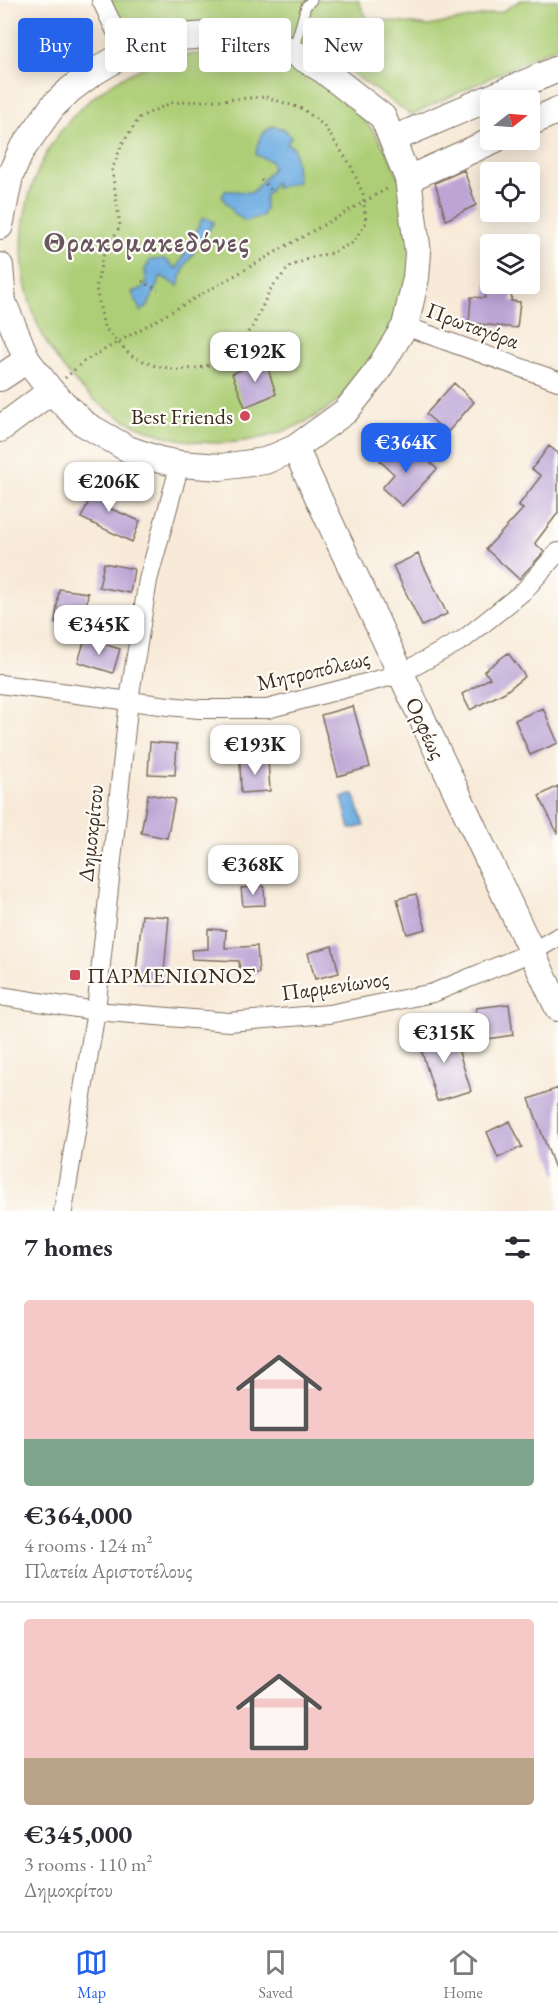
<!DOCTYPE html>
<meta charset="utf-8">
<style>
body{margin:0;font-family:"EB Garamond",serif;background:#f7f7f7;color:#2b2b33;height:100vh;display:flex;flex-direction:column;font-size:22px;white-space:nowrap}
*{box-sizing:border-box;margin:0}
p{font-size:20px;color:#7c7c81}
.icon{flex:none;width:33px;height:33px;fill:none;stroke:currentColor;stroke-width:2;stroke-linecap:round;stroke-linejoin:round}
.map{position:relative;height:1211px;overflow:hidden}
.side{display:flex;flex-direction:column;background:#fff;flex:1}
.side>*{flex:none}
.banner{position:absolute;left:18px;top:18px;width:522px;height:54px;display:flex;gap:12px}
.needle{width:39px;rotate:73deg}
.buttons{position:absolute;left:480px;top:90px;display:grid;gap:12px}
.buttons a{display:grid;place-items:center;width:60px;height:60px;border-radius:6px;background:#fff;box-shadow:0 3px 15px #0003;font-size:30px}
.price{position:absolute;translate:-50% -51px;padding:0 14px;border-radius:12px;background:#fff;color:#222;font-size:20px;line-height:39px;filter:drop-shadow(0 2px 3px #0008)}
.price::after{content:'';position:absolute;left:50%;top:36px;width:18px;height:14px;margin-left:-9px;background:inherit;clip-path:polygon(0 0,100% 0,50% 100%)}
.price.selected{background:#2563eb;color:#fff}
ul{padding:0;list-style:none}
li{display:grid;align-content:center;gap:12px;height:318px;padding:0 24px}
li+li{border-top:2px solid #e1e1e2}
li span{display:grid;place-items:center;height:186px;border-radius:6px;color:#555}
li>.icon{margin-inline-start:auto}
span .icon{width:108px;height:108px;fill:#fffc;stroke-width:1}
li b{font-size:26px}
h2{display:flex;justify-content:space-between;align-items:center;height:72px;padding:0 24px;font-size:26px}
.tag{padding:0 21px;border-radius:6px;background:#fff;box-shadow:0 3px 15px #0003;font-size:21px;line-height:54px}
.tag.selected{background:#2563eb;color:#fff}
.tab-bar{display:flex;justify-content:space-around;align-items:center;height:84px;border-top:2px solid #e1e1e2;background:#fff;font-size:16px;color:#7c7c81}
.tab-bar a{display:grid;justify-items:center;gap:3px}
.tab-bar .selected{color:#2563eb}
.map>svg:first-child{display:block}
.green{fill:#adce76;stroke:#747c4a;stroke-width:1.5}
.water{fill:#70aee3;stroke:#566c80;stroke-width:1.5}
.building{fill:#bca4d5}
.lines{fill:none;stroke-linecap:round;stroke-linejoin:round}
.lane-casing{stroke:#7d6d5f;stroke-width:11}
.street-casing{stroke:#7d6d5f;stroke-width:20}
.secondary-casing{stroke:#7d6d5f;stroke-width:28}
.path{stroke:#7d6d5f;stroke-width:3;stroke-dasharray:1.5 4.5;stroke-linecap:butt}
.lane{stroke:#fff;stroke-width:9}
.street{stroke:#fff;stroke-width:18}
.secondary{stroke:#fff;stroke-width:26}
.poi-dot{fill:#d1495b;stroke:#fdfcf7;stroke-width:2}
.labels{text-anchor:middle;stroke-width:4.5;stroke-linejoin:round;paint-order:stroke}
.street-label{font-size:22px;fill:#3b2a1e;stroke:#fdfcf7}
.poi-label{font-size:22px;fill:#3b2a1e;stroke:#fdfcf7;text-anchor:end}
.district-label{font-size:28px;font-weight:bold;letter-spacing:1.5px;fill:#68555e;stroke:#fdfcf7}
</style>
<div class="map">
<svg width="558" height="1211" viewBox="0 0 558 1211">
<rect width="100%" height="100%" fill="#fdfcf7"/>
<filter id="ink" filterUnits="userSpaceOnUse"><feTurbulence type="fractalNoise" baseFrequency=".0167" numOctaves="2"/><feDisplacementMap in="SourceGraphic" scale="12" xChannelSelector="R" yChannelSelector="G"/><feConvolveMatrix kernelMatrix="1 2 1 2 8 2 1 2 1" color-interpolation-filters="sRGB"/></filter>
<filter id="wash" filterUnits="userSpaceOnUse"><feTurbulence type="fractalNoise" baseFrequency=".008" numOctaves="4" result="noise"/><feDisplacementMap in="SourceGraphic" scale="24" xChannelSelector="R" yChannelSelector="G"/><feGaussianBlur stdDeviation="1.35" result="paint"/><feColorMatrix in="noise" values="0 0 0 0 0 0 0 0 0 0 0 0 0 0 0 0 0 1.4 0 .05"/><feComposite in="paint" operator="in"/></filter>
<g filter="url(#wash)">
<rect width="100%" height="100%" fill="#f8ead8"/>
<path class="green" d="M105 0H358L367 18 428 26 501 12 521 0H558V46L411 115 325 54 246 21 120 33Z
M22 248a195 195 0 1 1 390 0a195 195 0 1 1-390 0Z"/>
<path class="water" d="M273 126 284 129 291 137 287 144 294 148 298 182 276 188 275 182 265 197V209L262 216 245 221 235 214 222 197 225 191C235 190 243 193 253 192L273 168 271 161 256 155C257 141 261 133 273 126Z
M203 217 214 222 185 266 178 286 161 276 148 306 141 312 132 292 143 288 147 283 145 270 150 260 165 259 177 269Z
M354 794 364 826 350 829 342 798Z"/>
<g id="blocks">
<path class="building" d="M464 170 476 205 446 220 435 183Z
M487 284H513L511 301 520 302 517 328 469 323 471 297 485 298Z
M265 359 276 394 245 407 232 374Z
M454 383 474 402 447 433 426 414Z
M394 446 408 459 416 450 437 469 402 506 382 488 394 474 380 461Z
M549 446 558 453V513L535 543 544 552 519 579 486 549 523 509 518 506 541 476 532 469Z
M99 480 119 485 109 508 140 521 132 542 81 518Z
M418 554 447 614 422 626 393 566Z
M104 563 134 569 130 593 99 587Z
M59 589 88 593 84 627 55 623Z
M85 639 120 649 113 673 78 662Z
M508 653 525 676 505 692 470 710 462 694 490 678 484 671Z
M353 706 370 767 338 776 321 715Z
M543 708 558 743 530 755 515 720Z
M150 742 177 744 175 775 148 774Z
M268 760 270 791 241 793 240 761Z
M558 786V834L539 796Z
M148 794 175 799 167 838 141 833Z
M264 886 265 905 243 906 241 888Z
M416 894 426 929 407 934 397 899Z
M142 915 169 917 163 984 135 982Z
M208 929 226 930 225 948 257 946 259 973 240 974 239 961 192 959 191 950 208 949Z
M332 946 339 973 315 979 308 953Z
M509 1004 513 1035 481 1040 476 1008Z
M451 1026 471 1091 437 1101 417 1036Z
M558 1088V1174H557L529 1099Z
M510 1121 522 1147 498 1158 487 1132Z"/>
</g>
</g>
<g filter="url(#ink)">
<use href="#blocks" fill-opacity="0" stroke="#7d6d5f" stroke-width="1.5"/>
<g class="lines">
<g class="lane-casing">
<path id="lane" d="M293 51 306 6 312 0"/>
</g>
<g class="street-casing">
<path id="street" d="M101 0 126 53
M405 326 558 381
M0 684 168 706 199 709H267L400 674 464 639 524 591 558 552
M0 996 96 1011 229 1022 329 1014 433 993 532 952 558 937
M63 1211 96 1011 129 700 148 580 180 464"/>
</g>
<g class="secondary-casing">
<path id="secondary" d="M530 123 558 110
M393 139 558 69
M408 179 494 140
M0 226 10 176 21 151 53 106 71 89 91 74 126 53 167 38 222 34 274 43 293 52 323 70 383 117 408 179 418 253 416 278 405 326 376 373 346 411 295 448 265 461 221 467 180 464 160 460 128 449 83 423 51 391 27 360 3 302 0 266
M0 378 27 360
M0 429 51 391
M295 448 558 1008"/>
</g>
<path class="path" d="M266 97 303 109 324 126 350 164 363 194 366 223 352 243 331 253 313 257 289 267 270 290 253 326 234 349 205 367 178 370 152 365 130 355 104 327 96 288 103 256 120 226 112 170 122 144 140 117 171 103Z
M261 180 272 191
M142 281 158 290
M65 378 83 362 390 187"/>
<use href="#lane" class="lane"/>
<use href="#street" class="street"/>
<use href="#secondary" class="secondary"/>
</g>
</g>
<g class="poi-dot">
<circle cx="245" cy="416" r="6"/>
<rect x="69" y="969" width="12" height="12" rx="3"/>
</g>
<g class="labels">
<g class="street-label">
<text transform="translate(473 325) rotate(20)" y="8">Πρωταγόρα</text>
<text transform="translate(313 670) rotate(-13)" y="8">Μητροπόλεως</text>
<text transform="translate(426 728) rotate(65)" y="8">Ορφέως</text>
<text transform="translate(90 833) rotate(-84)" y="8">Δημοκρίτου</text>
<text transform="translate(335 985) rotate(-8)" y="8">Παρμενίωνος</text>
</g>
<g class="poi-label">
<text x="233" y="424">Best Friends</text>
<text x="87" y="983" text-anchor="start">ΠΑΡΜΕΝΙΩΝΟΣ</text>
</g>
<g class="district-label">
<text x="147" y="252">Θρακομακεδόνες</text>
</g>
</g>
</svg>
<div class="buttons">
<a><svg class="needle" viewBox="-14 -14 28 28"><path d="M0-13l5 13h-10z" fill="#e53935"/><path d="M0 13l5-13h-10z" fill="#7c7c81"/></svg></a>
<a><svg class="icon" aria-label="locate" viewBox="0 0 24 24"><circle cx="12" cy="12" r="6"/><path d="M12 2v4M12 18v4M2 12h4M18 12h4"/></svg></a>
<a><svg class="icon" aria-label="layers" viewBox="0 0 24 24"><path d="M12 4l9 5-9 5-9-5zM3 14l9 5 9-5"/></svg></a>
</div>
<b class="price" style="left:255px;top:383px">€192K</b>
<b class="price selected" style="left:406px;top:474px">€364K</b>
<b class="price" style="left:109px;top:513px">€206K</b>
<b class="price" style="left:99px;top:656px">€345K</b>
<b class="price" style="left:255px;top:776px">€193K</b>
<b class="price" style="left:253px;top:896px">€368K</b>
<b class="price" style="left:444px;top:1064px">€315K</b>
<div class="banner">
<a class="tag selected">Buy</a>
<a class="tag">Rent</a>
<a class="tag">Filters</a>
<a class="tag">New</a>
</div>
</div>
<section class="side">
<h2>7 homes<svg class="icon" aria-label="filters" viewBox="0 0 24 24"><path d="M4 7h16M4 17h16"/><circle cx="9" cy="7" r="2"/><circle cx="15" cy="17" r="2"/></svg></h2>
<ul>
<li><span style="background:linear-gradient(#f6c9c9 75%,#7fa58c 0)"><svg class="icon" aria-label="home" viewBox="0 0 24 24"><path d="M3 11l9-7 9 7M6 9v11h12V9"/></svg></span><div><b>€364,000</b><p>4 rooms · 124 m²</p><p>Πλατεία Αριστοτέλους</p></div></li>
<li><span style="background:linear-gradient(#f6c9c9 75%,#b9a48a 0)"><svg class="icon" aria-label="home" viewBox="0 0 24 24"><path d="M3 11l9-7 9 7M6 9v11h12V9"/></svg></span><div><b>€345,000</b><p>3 rooms · 110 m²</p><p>Δημοκρίτου</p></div></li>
</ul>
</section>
<nav class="tab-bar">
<a class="selected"><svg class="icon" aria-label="map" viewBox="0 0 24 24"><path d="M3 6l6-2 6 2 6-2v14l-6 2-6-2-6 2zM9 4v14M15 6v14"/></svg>Map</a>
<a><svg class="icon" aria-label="saved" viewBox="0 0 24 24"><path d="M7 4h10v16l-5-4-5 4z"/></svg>Saved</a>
<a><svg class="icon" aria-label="home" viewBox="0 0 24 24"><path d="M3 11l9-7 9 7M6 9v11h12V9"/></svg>Home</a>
</nav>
